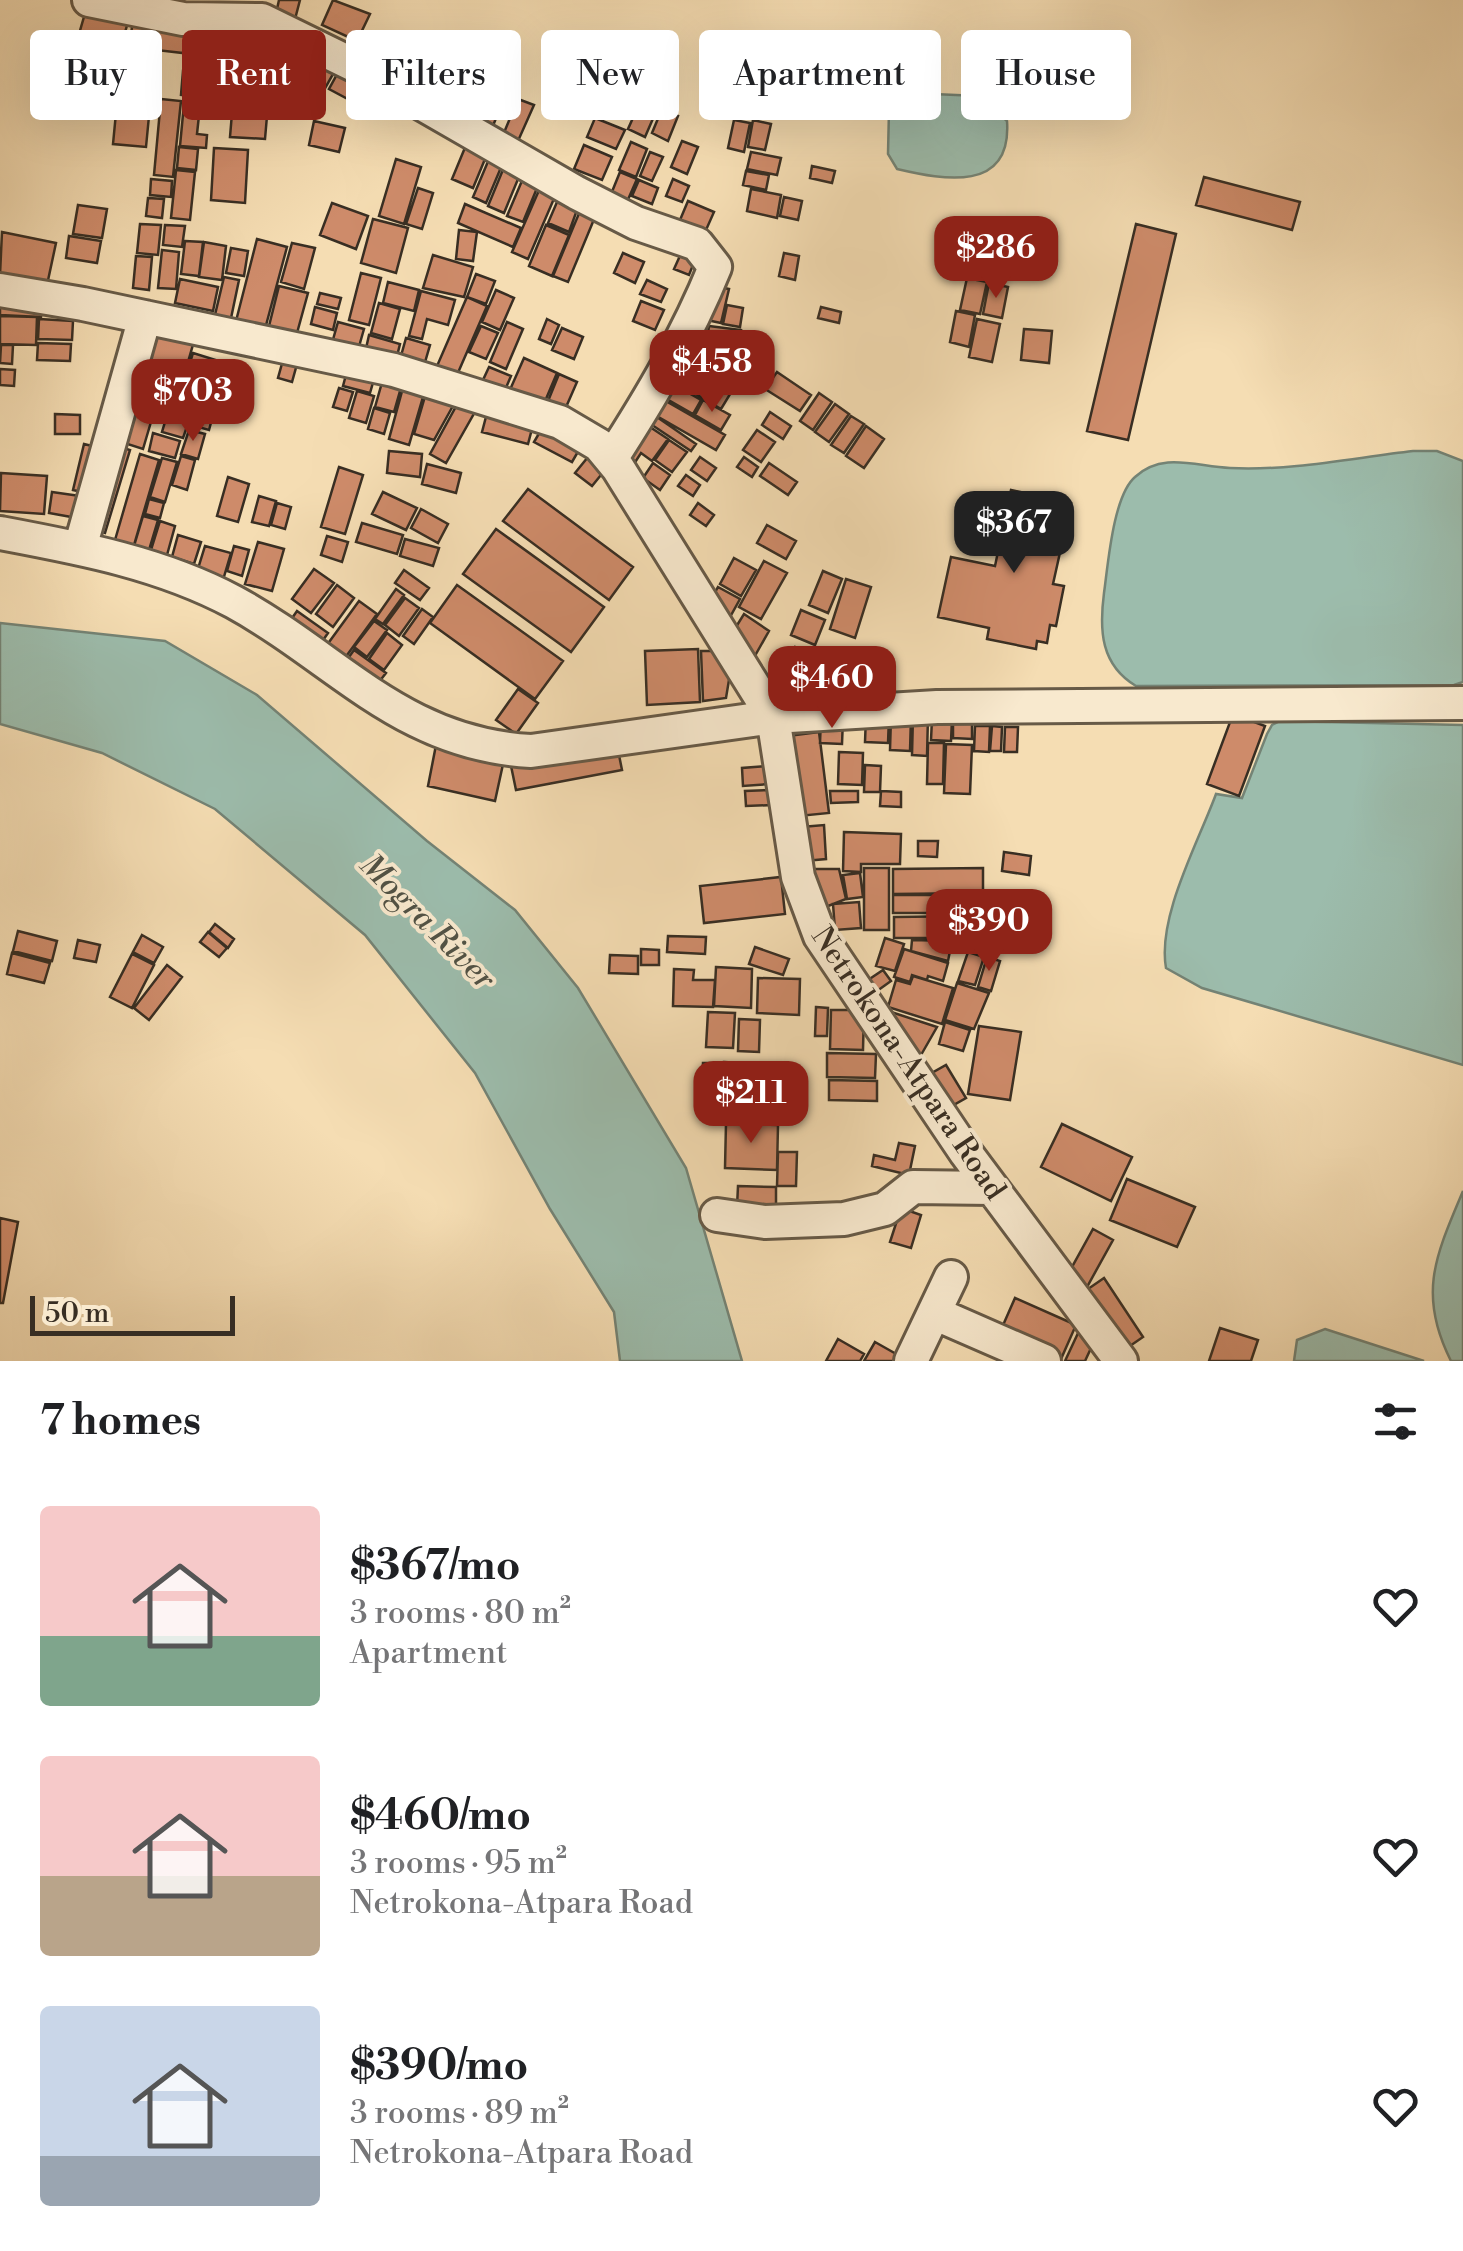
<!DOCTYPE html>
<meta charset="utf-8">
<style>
body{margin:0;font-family:"Libre Bodoni",serif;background:#f6f6f6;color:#202124;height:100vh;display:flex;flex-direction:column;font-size:38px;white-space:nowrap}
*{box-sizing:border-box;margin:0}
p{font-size:32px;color:#757577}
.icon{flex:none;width:55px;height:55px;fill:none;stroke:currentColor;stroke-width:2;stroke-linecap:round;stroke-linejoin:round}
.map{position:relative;height:1361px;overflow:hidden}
.sheet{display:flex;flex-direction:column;background:#fff;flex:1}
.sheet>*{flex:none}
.top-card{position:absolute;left:30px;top:30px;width:1405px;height:90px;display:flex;gap:20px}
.scale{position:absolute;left:30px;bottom:25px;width:205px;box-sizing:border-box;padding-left:10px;border:5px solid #382e23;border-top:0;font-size:28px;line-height:35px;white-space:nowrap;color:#382e23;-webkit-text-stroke:8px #f8e9ce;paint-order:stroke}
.price{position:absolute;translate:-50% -85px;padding:0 22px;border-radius:20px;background:#8f2418;color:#fff;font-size:32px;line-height:65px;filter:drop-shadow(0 2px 5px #0008)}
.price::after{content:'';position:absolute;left:50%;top:60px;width:30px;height:22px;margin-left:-15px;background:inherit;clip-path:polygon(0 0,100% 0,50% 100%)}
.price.active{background:#222;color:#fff}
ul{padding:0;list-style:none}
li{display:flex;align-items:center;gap:30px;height:250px;padding:0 40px}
li span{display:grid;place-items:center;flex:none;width:280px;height:200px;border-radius:10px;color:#555}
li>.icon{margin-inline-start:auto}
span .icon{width:120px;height:120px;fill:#fffc;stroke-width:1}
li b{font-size:42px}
h2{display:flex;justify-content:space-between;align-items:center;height:120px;padding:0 40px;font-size:42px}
.tag{padding:0 35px;border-radius:10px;background:#fff;box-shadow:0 10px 40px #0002;font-size:35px;line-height:90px}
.tag.active{background:#8f2418;color:#fff}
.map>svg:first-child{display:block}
.water{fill:#9cbcac;stroke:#748375;stroke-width:2.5}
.building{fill:#ce8b6a;stroke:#382e23;stroke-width:2.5}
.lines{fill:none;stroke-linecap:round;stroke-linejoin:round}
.minor-casing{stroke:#675a47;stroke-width:38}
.minor{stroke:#f8e9ce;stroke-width:32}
.labels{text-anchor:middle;stroke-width:8;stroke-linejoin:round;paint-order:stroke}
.street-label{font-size:30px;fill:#382e23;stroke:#f8e9ce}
.water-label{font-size:32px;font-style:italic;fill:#515245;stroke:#f8e9ce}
</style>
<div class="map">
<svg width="1463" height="1361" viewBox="0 0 1463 1361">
<rect width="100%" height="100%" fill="#f5ddb3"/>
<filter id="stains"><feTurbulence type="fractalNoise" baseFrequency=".002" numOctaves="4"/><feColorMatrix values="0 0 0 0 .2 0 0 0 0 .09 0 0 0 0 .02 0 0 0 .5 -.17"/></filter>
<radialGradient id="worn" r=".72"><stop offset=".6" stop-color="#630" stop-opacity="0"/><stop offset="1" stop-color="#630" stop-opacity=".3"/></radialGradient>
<path class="water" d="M933 94 979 96 1007 121C1012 193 944 180 897 169L888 154 889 110 898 100Z
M1413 451H1437L1463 461V682L1454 685 1136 686C1101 665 1099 631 1104 593 1108 565 1113 496 1135 477 1163 451 1197 467 1230 468 1292 471 1352 458 1413 451Z
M0 623 165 641 257 695 427 841 515 910 578 988 686 1168 742 1361H620L614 1312 550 1209 475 1073 365 935 215 809 102 753 0 724Z
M1280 721 1463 725V1065L1202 988 1166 968C1157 917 1198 843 1216 794L1242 798 1267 734 1272 725Z
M1463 1191V1361H1451C1417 1294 1436 1255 1463 1191Z
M1325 1329 1424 1361H1294L1297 1340Z"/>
<path class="building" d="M279 0H300L294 23 275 18Z
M333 0 370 14 357 41 322 25Z
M86 10 128 22 119 53 77 41Z
M133 19 156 22 153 53 129 51Z
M188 25 215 28 211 69 184 66Z
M158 29 185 32 183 53 156 50Z
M220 36 238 38 235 70 216 68Z
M310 51 338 65 324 90 297 77Z
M597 54 620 64 608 92 585 83Z
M341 67 373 84 361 106 329 89Z
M429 69 456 81 448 100 421 89Z
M183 71 211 74 209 98 181 95Z
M461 73 486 84 475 110 450 100Z
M726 77 740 80 736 98 709 93 711 85 724 88Z
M161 99 181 101 173 177 154 175Z
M518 99 534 105 518 141 503 135Z
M641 100 658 107 645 137 628 129Z
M487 103 500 108 489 136 476 130Z
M184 104 200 106 197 134 207 135 206 148 180 146Z
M662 109 678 116 668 141 652 133Z
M116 113 149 116 146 147 113 144Z
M232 113 267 116 265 139 230 137Z
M595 118 625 130 616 149 587 137Z
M734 120 750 123 744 152 728 148Z
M753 120 771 124 765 150 748 147Z
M314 121 345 128 339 152 309 145Z
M469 138 490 147 473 188 452 179Z
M682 141 698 147 687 174 671 167Z
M631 142 647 149 636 177 619 170Z
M584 145 612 157 602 180 574 169Z
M179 147 198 149 196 170 177 168Z
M214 148 248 150 245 203 211 200Z
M492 152 505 158 486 203 473 197Z
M650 152 663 157 652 181 640 176Z
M751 152 781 158 777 175 747 169Z
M396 159 421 167 404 224 379 216Z
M507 160 523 167 504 213 488 206Z
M812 166 835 171 832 183 810 178Z
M527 169 542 176 523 222 507 216Z
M176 170 195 172 190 220 171 218Z
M746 171 769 175 766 190 743 185Z
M620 172 637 179 623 211 607 204Z
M1204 177 1300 202 1292 230 1196 205Z
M151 179 172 181 171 197 150 195Z
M673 179 689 186 682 202 666 196Z
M639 180 658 188 652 204 632 196Z
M418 188 433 193 422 229 406 224Z
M540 188 556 194 528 259 512 252Z
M751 189 781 195 777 218 747 211Z
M784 197 802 201 798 220 780 216Z
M148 198 164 199 162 218 146 216Z
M688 201 714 212 706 230 680 220Z
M557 202 577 210 569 232 548 223Z
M332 203 368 216 356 249 320 235Z
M465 204 521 228 513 247 458 223Z
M78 205 107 209 102 238 73 234Z
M580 211 595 217 568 282 553 276Z
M373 219 408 228 396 273 361 263Z
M140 224 161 225 158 255 137 253Z
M1136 224 1176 234 1128 440 1087 431Z
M165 225 185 226 182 247 163 245Z
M546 225 569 235 552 276 529 266Z
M459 230 477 232 473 261 456 259Z
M2 232 56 243 47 285 0 275Z
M69 236 101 241 97 263 66 258Z
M257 239 287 247 265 329 236 321Z
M185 241 203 242 199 276 181 274Z
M204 242 226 246 222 280 199 277Z
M292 243 315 248 304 289 281 282Z
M231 248 248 251 244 276 226 273Z
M683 249 697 255 689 275 674 269Z
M162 250 179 252 176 289 158 288Z
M623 253 644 262 635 283 614 273Z
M784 253 799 256 795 280 779 276Z
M433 255 473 267 464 297 423 288Z
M136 256 152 257 149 290 133 288Z
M361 273 381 278 369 325 349 320Z
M476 274 495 281 486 304 467 297Z
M224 277 239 280 230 323 214 319Z
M967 278 987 282 980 314 960 310Z
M180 279 218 287 213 311 175 303Z
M647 280 667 289 661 302 640 294Z
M388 282 419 290 414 311 383 303Z
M989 283 1008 287 1002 318 983 314Z
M710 285 729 289 721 323 702 319Z
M279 286 308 293 297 333 269 326Z
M496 290 514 298 500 330 482 322Z
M421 291 455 300 448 325 427 319 422 339 409 336Z
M320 293 341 298 338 309 317 304Z
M467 297 487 306 457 375 437 366Z
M0 301 42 308 41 317 0 315Z
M641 301 664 310 655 330 633 321Z
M379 303 400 309 392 339 371 333Z
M727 305 743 308 740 327 723 324Z
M315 307 337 313 333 330 311 324Z
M821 307 841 312 839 323 818 318Z
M956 311 975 315 969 347 950 342Z
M0 316 37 317 36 345 0 344Z
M39 319 73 321 72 340 38 339Z
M547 319 559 325 551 344 539 339Z
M977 319 1000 324 992 362 969 357Z
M338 322 364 329 358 350 332 343Z
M507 322 523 329 506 369 490 362Z
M481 326 498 333 486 359 469 352Z
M709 326 741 330 739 344 707 339Z
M147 328 194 341 184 376 166 371 143 449 115 440Z
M562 328 583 337 574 359 552 350Z
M1024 329 1052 331 1049 363 1021 360Z
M369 335 400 344 396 360 365 353Z
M406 338 430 345 423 369 399 363Z
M38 343 71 344 70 361 37 360Z
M1 345H13L12 364 0 363Z
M193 353 219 361 209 396 182 389Z
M688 357 735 386 721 409 674 381Z
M524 358 557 373 543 406 509 392Z
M283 360 297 364 292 382 278 378Z
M489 367 511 376 505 390 483 380Z
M0 369 15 370 14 386 0 385Z
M347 371 374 379 370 393 343 386Z
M777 372 811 395 800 411 765 389Z
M559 374 577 382 563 414 546 406Z
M383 379 402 384 394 412 375 407Z
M404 384 425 390 409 445 389 439Z
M673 384 701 400 693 414 665 398Z
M339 388 353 392 347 411 333 407Z
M175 390 195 396 190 415 170 409Z
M357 391 374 396 366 423 349 418Z
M426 393 454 404 434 440 414 434Z
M819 393 832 402 813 430 800 421Z
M199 399 216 404 209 430 191 425Z
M664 400 725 435 716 450 655 415Z
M703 400 730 415 721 430 695 415Z
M459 401 476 410 446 463 430 454Z
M835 404 849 414 829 442 815 432Z
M374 408 390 413 384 434 368 429Z
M168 412 190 418 183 438 162 432Z
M770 412 791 426 783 439 762 425Z
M487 413 533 425 528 444 482 432Z
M55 414 80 415V434H55Z
M654 415 696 444 691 451 649 423Z
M851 416 864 424 844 453 831 445Z
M644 423 668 439 652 461 641 453 632 467 619 458Z
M866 426 884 439 864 468 846 456Z
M189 430 205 434 198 459 181 454Z
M541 430 579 450 572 462 534 442Z
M757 430 775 442 761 462 743 450Z
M153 433 180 441 175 458 149 451Z
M669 440 687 452 672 472 655 460Z
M84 444 108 450 96 495 73 490Z
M114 445 130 450 105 533 89 528Z
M389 451 422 454 420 477 387 473Z
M140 454 159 460 134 545 115 540Z
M181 456 195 460 187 490 172 485Z
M588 457 605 470 592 486 575 473Z
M700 457 716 468 707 481 691 470Z
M744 457 758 467 752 477 737 467Z
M162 458 177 462 165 502 150 497Z
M653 463 670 475 660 490 643 478Z
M769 463 797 482 788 495 760 476Z
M427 464 461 473 456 493 422 484Z
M339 467 363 475 345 534 321 527Z
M1 473 47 476 44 514 0 511Z
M686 475 700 485 693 496 678 486Z
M228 477 249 484 238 522 217 516Z
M528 489 633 567 609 600 503 521Z
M1011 490 1071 503 1053 584 1064 586 1056 626 1050 625 1047 643 1037 641 1036 649 987 639 989 628 938 617 951 557 995 566Z
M52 492 94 498 88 520 49 513Z
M383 492 417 508 406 530 372 514Z
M259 496 276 501 269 526 252 522Z
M149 499 164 503 160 518 145 514Z
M277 503 291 507 285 529 271 525Z
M698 503 714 515 706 526 690 515Z
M421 509 448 524 438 543 411 528Z
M143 516 158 520 149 550 134 546Z
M160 521 175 526 167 555 151 550Z
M362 523 403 535 397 554 356 542Z
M767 525 796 541 786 559 757 543Z
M496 529 604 607 571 652 463 574Z
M178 535 201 542 194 564 172 557Z
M327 536 348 542 342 562 321 555Z
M405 539 439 548 433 566 400 556Z
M258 542 284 549 272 591 245 584Z
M205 546 231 553 223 580 197 572Z
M234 546 249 550 242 576 227 571Z
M734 558 756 570 741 596 720 584Z
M764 561 787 573 761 619 739 607Z
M314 569 334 583 311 613 292 599Z
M404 570 429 588 420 600 395 583Z
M823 571 842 579 828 613 809 605Z
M846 579 871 587 855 638 830 629Z
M337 585 354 598 333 627 316 614Z
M457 585 563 661 535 699 430 623Z
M718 587 740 599 730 617 708 605Z
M396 589 404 595 383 624 375 619Z
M405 598 419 608 399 636 385 625Z
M359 601 377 614 342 662 324 649Z
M422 609 433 617 414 644 403 636Z
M801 610 825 620 815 645 791 635Z
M297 611 328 633 319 646 288 624Z
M744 614 769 631 752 661 731 635Z
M374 621 387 630 367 657 354 647Z
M387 633 402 645 384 670 369 659Z
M795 647 816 655 802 695 780 687Z
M698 649 700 702 647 705 645 651Z
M354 650 386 673 375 687 344 664Z
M701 651H721L730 674 726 698 703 701Z
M819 659 851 670 841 699 809 688Z
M859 670H886V699H859Z
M518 689 538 703 516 734 496 720Z
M1233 714 1265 726 1239 796 1207 784Z
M866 716 889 717 888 743 865 742Z
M913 716H928L927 756 912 755Z
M891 717H911L910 751 890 750Z
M821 718 843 719 842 744 820 743Z
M932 719H952L951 741 931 740Z
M953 719 972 720V739L953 738Z
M975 726H990L989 752 974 751Z
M992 726 1002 727 1001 751H990Z
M1005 727H1018L1017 752H1004Z
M819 732 829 813 799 816 788 736Z
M437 740 505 755 495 801 428 786Z
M616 740 622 770 516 790 510 761Z
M928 743H944L943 784H927Z
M946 744 972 745 970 794 944 793Z
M839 752 863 753 862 785 838 784Z
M865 765 881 766 880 792H864Z
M769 766 770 784 743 786 742 768Z
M772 790V805L746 806 745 791Z
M830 791H858V802L831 803Z
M881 791 901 792V807L880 806Z
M824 825 826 859 805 861 802 827Z
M844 832 901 834 900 864H861V872L843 871Z
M918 841H938L937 857 918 856Z
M1004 852 1031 856 1029 875 1002 871Z
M864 868H889V930H864Z
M983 868V893L893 894V869Z
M809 869H839L846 899 818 910Z
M860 873 863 897 847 899 843 875Z
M781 877 785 914 704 923 700 886Z
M893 895H979V913H893Z
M859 902 861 928 835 930 833 904Z
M972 916V938H894V917Z
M215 924 234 939 228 948 209 932Z
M18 931 57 941 52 961 13 951Z
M208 932 227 948 219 957 200 942Z
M142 935 163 947 154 963 133 952Z
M668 936 706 937 705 954 667 952Z
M885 938 904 944 895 971 876 966Z
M78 940 100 945 96 962 74 958Z
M912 940 952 941 948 961 911 951Z
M755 947 789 959 783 975 749 964Z
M641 949 659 950V965H641Z
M904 949 948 963 943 981 928 976 927 980 912 975 910 982 894 977Z
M968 952 984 957 975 985 958 981Z
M12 953 50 963 44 983 7 974Z
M132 954 154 965 132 1008 110 997Z
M610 955 638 956V974L609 973Z
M987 957 1000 961 991 991 978 987Z
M167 965 182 977 149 1020 134 1008Z
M716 967 752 969 751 1008 714 1006Z
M674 969 694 970 693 980H715L713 1007 673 1006Z
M883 970 891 981 870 996 862 984Z
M913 976 953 988 942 1024 888 1007 896 980 910 984Z
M758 978 800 979 799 1015 757 1013Z
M957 983 989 993 974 1029 945 1020Z
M816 1007 828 1008 827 1036H815Z
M831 1010H864L863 1050 830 1049Z
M888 1011 937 1027 921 1055 887 1019Z
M708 1012 735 1013 733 1048 706 1047Z
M739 1019 760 1020 759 1052 738 1051Z
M945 1022 970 1030 963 1051 939 1044Z
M979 1026 1021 1032 1010 1100 968 1094Z
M827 1053 876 1054 875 1078 827 1077Z
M724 1062 756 1064 755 1091 723 1089Z
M703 1063H723L722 1098 702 1097Z
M946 1065 966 1098 950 1107 930 1074Z
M765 1068 788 1069 787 1103 763 1102Z
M829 1080 877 1081V1101L829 1100Z
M724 1101 777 1103V1122L724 1120Z
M726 1123 778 1125 777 1170 725 1168Z
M1062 1124 1132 1157 1111 1201 1041 1167Z
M899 1143 915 1146 909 1175 872 1166 874 1155 895 1160Z
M778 1152H797L796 1186H777Z
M1127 1179 1195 1207 1177 1247 1110 1220Z
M738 1186 776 1187V1208L737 1207Z
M901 1208 921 1215 911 1248 890 1242Z
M0 1218 18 1222 3 1303H0Z
M1093 1229 1113 1240 1087 1287 1067 1276Z
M1104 1278 1143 1337 1127 1348 1088 1289Z
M1015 1298 1076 1325 1061 1359 1000 1332Z
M1220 1328 1258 1340 1251 1361H1209Z
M1079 1331 1092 1346 1085 1361H1065Z
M838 1339 864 1354 860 1361H826Z
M875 1342 905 1359 904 1361H864Z"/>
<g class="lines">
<g class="minor-casing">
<path id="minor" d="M89 0 183 19 262 20 358 67 577 193 636 223 697 244 715 267C687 336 651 397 611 459
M0 290 83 304 394 370 560 422 599 445 618 468 773 717 798 877 820 936 966 1153 1121 1361
M0 533C80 548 161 563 234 602 338 659 402 744 531 751L773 717 937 707 1463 703
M80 548 145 317
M717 1215 765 1222 844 1219 885 1209 913 1187 992 1188
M934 1313 1044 1361
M911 1361 951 1277"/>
</g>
<use href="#minor" class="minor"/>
</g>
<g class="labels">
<g class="street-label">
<text transform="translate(909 1063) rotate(56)" y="10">Netrokona-Atpara Road</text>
</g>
<g class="water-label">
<text transform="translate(428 921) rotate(45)" y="11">Mogra River</text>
</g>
</g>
<rect width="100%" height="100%" filter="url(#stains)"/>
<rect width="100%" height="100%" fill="url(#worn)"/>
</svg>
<div class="scale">50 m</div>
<b class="price" style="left:996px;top:301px">$286</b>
<b class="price" style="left:712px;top:415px">$458</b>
<b class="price" style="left:193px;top:444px">$703</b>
<b class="price active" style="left:1014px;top:576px">$367</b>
<b class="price" style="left:832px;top:731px">$460</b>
<b class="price" style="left:989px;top:974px">$390</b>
<b class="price" style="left:751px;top:1146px">$211</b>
<div class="top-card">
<a class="tag">Buy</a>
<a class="tag active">Rent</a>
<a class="tag">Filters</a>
<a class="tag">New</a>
<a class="tag">Apartment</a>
<a class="tag">House</a>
</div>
</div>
<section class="sheet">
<h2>7 homes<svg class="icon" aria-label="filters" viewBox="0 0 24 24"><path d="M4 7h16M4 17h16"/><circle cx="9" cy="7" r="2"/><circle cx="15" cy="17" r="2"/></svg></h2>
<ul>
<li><span style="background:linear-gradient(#f6c9c9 65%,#7fa58c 0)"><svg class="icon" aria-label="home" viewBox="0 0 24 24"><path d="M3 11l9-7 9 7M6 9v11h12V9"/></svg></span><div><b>$367/mo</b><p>3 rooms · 80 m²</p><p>Apartment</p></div><svg class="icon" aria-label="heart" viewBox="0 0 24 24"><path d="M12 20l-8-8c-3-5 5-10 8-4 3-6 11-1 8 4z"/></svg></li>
<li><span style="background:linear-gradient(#f6c9c9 60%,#b9a48a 0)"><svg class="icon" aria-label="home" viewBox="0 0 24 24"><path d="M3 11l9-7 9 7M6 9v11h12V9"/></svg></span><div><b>$460/mo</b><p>3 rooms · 95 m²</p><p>Netrokona-Atpara Road</p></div><svg class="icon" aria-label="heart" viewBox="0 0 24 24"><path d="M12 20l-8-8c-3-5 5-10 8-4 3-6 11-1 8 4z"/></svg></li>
<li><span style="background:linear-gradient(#c9d6e8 75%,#9aa5b1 0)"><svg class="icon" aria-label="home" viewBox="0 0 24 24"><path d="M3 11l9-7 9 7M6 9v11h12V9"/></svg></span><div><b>$390/mo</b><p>3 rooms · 89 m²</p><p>Netrokona-Atpara Road</p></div><svg class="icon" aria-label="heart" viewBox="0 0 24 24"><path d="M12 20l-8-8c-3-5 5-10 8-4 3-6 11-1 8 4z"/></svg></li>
</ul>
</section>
